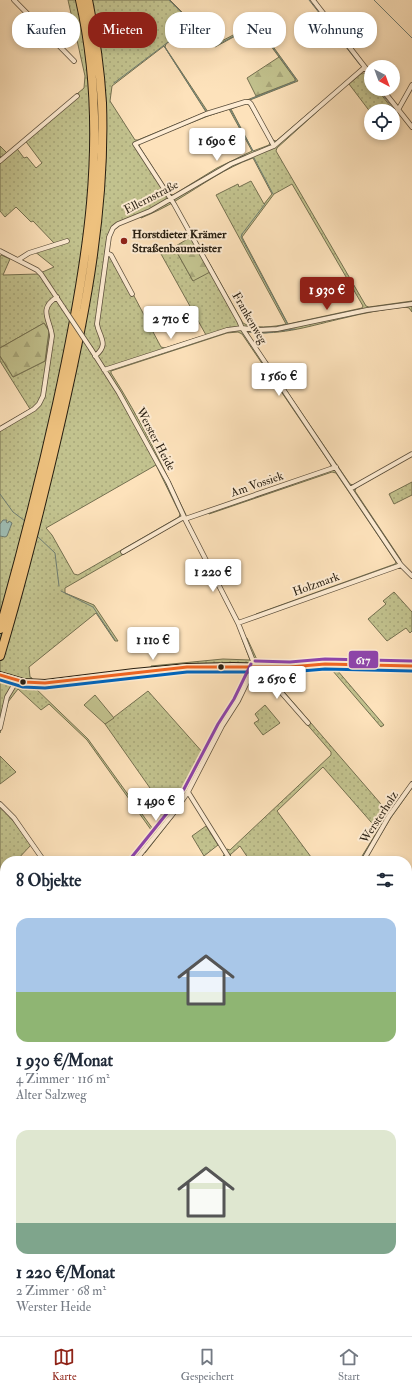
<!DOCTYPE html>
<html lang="de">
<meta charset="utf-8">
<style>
body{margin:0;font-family:"IM FELL Double Pica",serif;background:#f6f6f7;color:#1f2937;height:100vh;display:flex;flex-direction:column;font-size:15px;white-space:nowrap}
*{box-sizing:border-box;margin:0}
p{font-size:13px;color:#747a83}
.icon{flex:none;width:22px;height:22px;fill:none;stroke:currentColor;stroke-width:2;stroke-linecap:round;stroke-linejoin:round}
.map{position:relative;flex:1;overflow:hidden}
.panel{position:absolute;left:0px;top:856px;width:412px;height:480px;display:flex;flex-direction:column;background:#fff;border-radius:16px 16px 0 0;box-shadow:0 2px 6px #0003}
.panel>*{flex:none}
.guide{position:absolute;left:12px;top:12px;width:388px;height:36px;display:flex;gap:8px}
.needle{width:26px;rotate:139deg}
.tools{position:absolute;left:364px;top:60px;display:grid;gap:8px}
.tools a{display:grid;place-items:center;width:36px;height:36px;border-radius:50%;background:#fff;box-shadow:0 2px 6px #0003;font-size:20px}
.price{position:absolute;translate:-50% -34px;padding:0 9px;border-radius:4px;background:#fff;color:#222;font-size:13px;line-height:26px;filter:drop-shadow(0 1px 2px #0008)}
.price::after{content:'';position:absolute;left:50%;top:24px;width:12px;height:9px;margin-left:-6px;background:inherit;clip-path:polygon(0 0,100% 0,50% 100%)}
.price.selected{background:#8f2418;color:#fff}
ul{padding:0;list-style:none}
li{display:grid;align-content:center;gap:8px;height:212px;padding:0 16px}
li span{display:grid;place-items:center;height:124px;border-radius:12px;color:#555}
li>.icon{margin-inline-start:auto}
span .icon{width:72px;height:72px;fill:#fffc;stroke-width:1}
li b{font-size:17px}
h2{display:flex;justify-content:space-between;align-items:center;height:48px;padding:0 16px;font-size:17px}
.pill{padding:0 14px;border-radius:16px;background:#fff;box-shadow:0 2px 6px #0003;font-size:14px;line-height:36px}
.pill.selected{background:#8f2418;color:#fff}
.tab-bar{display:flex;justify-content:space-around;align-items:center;height:56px;border-top:1px solid #e0e1e3;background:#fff;font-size:11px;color:#747a83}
.tab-bar a{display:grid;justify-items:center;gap:2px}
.tab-bar .selected{color:#8f2418}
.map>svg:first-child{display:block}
.grass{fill:url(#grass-dots);stroke:#747050;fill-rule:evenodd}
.forest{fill:url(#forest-firs);stroke:#747050}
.pitch{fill:#c2c28e;stroke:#747050}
.water{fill:#9fbdb3;stroke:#6f7d72}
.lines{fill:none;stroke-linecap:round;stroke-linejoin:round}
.stream{stroke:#6f7d72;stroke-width:1}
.street-casing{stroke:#5c4f3c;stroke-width:5.5}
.secondary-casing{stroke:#271e11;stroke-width:8}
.highway-casing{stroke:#271e11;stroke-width:10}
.street{stroke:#feecd3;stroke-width:4}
.secondary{stroke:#feecd3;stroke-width:6}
.highway{stroke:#eec17e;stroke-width:8}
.street-bridge-casing{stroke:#5c4f3c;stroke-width:5.5;stroke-linecap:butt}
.street-bridge{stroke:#feecd3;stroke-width:4}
.bus-1-casing{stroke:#feecd3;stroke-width:6}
.bus-2-casing{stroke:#feecd3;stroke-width:6}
.bus-3-casing{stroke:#feecd3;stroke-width:6}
.bus-1{stroke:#f26522;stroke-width:3}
.bus-2{stroke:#0065bd;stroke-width:3}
.bus-3{stroke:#8e44ad;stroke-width:3}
.poi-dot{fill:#8f2418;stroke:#feecd3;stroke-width:1.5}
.bus-dot{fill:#271e11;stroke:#feecd3;stroke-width:1.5}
.labels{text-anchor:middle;stroke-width:4;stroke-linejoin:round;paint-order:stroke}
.street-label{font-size:12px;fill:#271e11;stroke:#feecd3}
.poi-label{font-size:12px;font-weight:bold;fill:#271e11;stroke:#feecd3;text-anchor:start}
.line-badge{stroke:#feecd3;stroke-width:1.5}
.badge-label{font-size:11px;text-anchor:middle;font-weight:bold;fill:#fff}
</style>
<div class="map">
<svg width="412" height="1336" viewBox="0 0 412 1336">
<defs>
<pattern id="grass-dots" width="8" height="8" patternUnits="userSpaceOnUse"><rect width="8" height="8" fill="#c2c28e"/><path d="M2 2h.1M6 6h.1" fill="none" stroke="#a7a679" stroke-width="1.8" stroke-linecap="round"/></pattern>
<pattern id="forest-firs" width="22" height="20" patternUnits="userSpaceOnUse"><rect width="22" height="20" fill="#c2c28e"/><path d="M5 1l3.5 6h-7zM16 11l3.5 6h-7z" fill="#a7a679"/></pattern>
</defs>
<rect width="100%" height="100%" fill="#fde2bb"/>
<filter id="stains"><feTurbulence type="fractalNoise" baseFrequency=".005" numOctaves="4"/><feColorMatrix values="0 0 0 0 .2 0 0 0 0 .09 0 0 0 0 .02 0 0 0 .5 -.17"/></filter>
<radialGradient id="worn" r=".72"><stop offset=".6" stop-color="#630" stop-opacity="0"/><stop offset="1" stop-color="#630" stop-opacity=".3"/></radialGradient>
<path class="grass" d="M68 0H170L214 44H216L256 23 298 81 250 100 273 140 276 141 317 106 320 109 277 148 276 151 366 306 369 307 412 301V312L409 308 405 307C385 309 364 313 344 318 313 325 282 336 249 332L248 334 350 484 353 485 398 460 400 463 356 488 355 491 401 560 398 565 257 618 256 614 395 564 396 562 336 473 332 472 209 514 207 510 330 468 331 465 242 334 238 332 227 333 111 371V373C140 418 163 467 186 515L181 521 65 588V593L94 605 118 641H115L96 613 29 667 30 677 32 678V685L88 739 155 832 169 815 105 724 148 691 204 754 184 792 170 815 177 812 145 853 142 849 154 834 87 740 49 704 41 710 18 689 8 702 0 733V427L30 409 0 361V356L13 377 45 361 49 331 44 323 0 348V257L1 255 10 259 3 275 38 274 54 267 34 251 54 243 33 221 31 222 16 207 5 217 0 211V159L1 157 0 156V146L7 153 15 146 24 158 27 157 36 168 42 163 24 139 84 88 85 76ZM192 24 215 47 254 26 257 27 295 79V81L247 100 208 112 165 47 166 44ZM164 46 206 112 138 140H135L110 101 112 86ZM246 103 249 105 270 142 269 145 253 151 231 109ZM229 109 252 151 217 168 173 195 170 194 139 146 140 143 208 116ZM253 158 272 194 264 204 251 181 239 187 238 184 216 195 286 324C276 327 251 329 243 323L207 259 193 281 174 247 161 254 206 335 165 348 161 347 116 262 105 252C109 223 112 224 139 214L141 218C153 213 166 207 177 200 202 185 225 168 253 158ZM292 184 363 306 362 308 288 324 242 237 274 194ZM156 465 180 514 179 517 78 575 74 574 52 535 46 528Z
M362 73H364L371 81V89H377L390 106 384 111H371V113L349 84Z
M412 482V495L394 504 389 494Z
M394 592 412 612V631L410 633 406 628 387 641 368 619 386 604 383 601Z
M247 638 258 662H412V671L337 670 384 725 381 727 332 670H288L268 669 266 671 387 811H390L412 781V788L390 819 366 859 369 861H359L378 830 323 767 277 811 314 861H250L240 846 230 855 234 861H218L224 855 227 849 230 850 331 755V752L259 669 152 674 151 666 223 659 250 660 242 639Z
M265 705 280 723 263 735 254 723 259 720 255 714Z
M0 756 16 772 0 784Z
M0 806 15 823 31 845 16 861H5V874L0 879Z
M206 826 218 845 204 856 192 836Z
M5 939V973L0 969V944Z
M407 959H412V1048L407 1046Z
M412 1087V1227L407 1233V1100Z
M3 1208H5V1217L3 1220 5 1223V1290L0 1284V1213Z
M202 1331H324L320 1336H195Z"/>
<path class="forest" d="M279 57 295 79V81L256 96 247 78Z
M191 237 210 272 193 281 174 247Z
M44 323 49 331 45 361 13 377 0 356V348Z"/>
<path class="pitch" d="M95 695 114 718 105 724 84 705Z"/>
<path class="water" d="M3 520H7L6 522 8 523 9 521 12 523 7 536 5 537 0 536V524Z"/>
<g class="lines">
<path class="stream" d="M169 0 213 44 217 45 255 25 257 26 296 79V81L251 99
M309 0 360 65
M374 0 412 38
M164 46 206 111
M365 73 371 80
M114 83 192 24
M378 89 396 112
M230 109 253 151
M407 118 412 123
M254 158 273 194
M265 204 242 234 241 237 287 323V325L279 326
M250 332 265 333 295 329
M0 494 13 512 25 521
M37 536 55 553 59 586
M61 591 93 607 115 640
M367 860 368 861
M407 888 412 891
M407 960H412
M412 1128 409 1132 410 1146 412 1147
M407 1164 412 1161
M0 1283 5 1289
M30 1331 33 1336
M312 1331 317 1336
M241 1335 245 1331"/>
<g class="street-casing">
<path id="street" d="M14 0 74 61
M313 0 371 75
M382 89 412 127
M398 110 412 85
M274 146 251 104 249 102H245L206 114 135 144 174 204 239 321 242 328 401 565 412 576
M0 161 77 96
M0 251 37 270 41 274 63 307
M107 253 111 255 132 294
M18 260 29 253 67 241
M91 349 119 393 168 482 185 519 238 623 255 666 238 701 222 726 188 792 172 815 135 861
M95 356C110 344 99 337 97 324L109 237 113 228 118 224 150 211 231 164 274 146 365 67
M104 370 227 330 242 328 259 330 277 329 367 310 412 304
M0 429 34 409 39 404 43 396 52 336C51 321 37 309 57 297
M350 489 412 454
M185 519 336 467
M123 552 184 517
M238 623 401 565
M258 666 308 723
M0 728 7 697 17 680
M188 792 231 861
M0 804 14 818 44 861
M363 861 389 816 412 784
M0 1021 5 1015
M0 1220 5 1212
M235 1331 241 1336"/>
</g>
<g class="secondary-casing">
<path id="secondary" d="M0 675 24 682 45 683 134 672 187 667 233 666 290 667 325 664 412 666"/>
</g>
<g class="highway-casing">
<path id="highway" d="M0 629C21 555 40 480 57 404 86 272 111 135 80 0
M0 656C21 586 39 514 56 442 82 331 106 217 102 103 100 68 95 34 88 0"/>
</g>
<use href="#street" class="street"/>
<use href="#secondary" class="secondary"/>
<use href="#highway" class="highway"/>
<g class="street-bridge-casing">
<path id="street-bridge" d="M63 307 91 349"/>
</g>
<use href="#street-bridge" class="street-bridge"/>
<g class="bus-1-casing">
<path id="bus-1" d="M0 675 24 682 45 683 187 667H290L325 664 412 666"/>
</g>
<g class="bus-2-casing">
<path id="bus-2" d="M0 680 23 687 45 688 187 672H290L325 669 412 671"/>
</g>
<g class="bus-3-casing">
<path id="bus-3" d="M255 661 290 662 325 659 412 661
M131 858 168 812 184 789 218 724 234 699 251 664"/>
</g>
<use href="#bus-1" class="bus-1"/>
<use href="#bus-2" class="bus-2"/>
<use href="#bus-3" class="bus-3"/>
</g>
<circle class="poi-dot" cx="124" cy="241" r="4"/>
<g class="bus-dot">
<circle cx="221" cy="667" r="3.5"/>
<circle cx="23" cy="682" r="3.5"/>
</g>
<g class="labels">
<g class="street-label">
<text transform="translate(151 197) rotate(-27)" y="4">Ellernstraße</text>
<text transform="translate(250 318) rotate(60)" y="4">Frankenweg</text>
<text transform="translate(156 439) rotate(62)" y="4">Werster Heide</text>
<text transform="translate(257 484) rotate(-19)" y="4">Am Vossiek</text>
<text transform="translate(316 584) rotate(-20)" y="4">Holzmark</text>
<text transform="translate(379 817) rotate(-57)" y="4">Wersterholz</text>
</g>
<g class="poi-label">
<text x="132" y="238">Horstdieter Krämer<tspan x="132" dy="14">Straßenbaumeister</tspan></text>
</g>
</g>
<rect class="line-badge" x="348" y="650" width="31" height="19" rx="4" fill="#8e44ad"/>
<g class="badge-label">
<text x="363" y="664">617</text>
</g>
<rect width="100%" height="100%" filter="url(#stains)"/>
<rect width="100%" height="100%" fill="url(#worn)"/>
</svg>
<div class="tools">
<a><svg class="needle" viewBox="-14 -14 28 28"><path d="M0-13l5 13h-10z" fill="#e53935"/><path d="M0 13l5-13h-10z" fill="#747a83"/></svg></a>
<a><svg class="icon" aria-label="locate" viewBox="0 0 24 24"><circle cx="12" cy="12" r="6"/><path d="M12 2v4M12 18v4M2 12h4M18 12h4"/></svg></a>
</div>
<b class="price" style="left:217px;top:162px">1 690 €</b>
<b class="price selected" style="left:327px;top:311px">1 930 €</b>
<b class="price" style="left:171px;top:340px">2 710 €</b>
<b class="price" style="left:279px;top:397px">1 560 €</b>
<b class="price" style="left:213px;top:593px">1 220 €</b>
<b class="price" style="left:153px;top:661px">1 110 €</b>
<b class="price" style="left:277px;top:700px">2 650 €</b>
<b class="price" style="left:156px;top:822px">1 490 €</b>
<div class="guide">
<a class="pill">Kaufen</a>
<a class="pill selected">Mieten</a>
<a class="pill">Filter</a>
<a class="pill">Neu</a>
<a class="pill">Wohnung</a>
</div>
<section class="panel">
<h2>8 Objekte<svg class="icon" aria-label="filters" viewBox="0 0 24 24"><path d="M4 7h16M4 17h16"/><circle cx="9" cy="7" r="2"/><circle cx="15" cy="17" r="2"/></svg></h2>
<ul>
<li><span style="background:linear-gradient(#a9c7e8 60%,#8fb573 0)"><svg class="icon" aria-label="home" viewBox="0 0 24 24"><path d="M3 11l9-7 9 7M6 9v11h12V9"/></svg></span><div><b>1 930 €/Monat</b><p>4 Zimmer · 116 m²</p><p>Alter Salzweg</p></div></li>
<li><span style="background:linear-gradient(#dfe7d0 75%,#7fa58c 0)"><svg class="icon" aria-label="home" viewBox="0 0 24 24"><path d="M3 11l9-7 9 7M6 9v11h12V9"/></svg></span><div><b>1 220 €/Monat</b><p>2 Zimmer · 68 m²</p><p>Werster Heide</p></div></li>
</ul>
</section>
</div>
<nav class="tab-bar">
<a class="selected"><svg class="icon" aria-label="map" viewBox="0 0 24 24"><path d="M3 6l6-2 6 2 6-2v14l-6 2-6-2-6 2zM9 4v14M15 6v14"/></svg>Karte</a>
<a><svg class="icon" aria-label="saved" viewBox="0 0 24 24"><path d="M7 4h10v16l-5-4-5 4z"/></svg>Gespeichert</a>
<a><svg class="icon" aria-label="home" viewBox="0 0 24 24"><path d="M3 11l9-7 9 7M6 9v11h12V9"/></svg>Start</a>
</nav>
